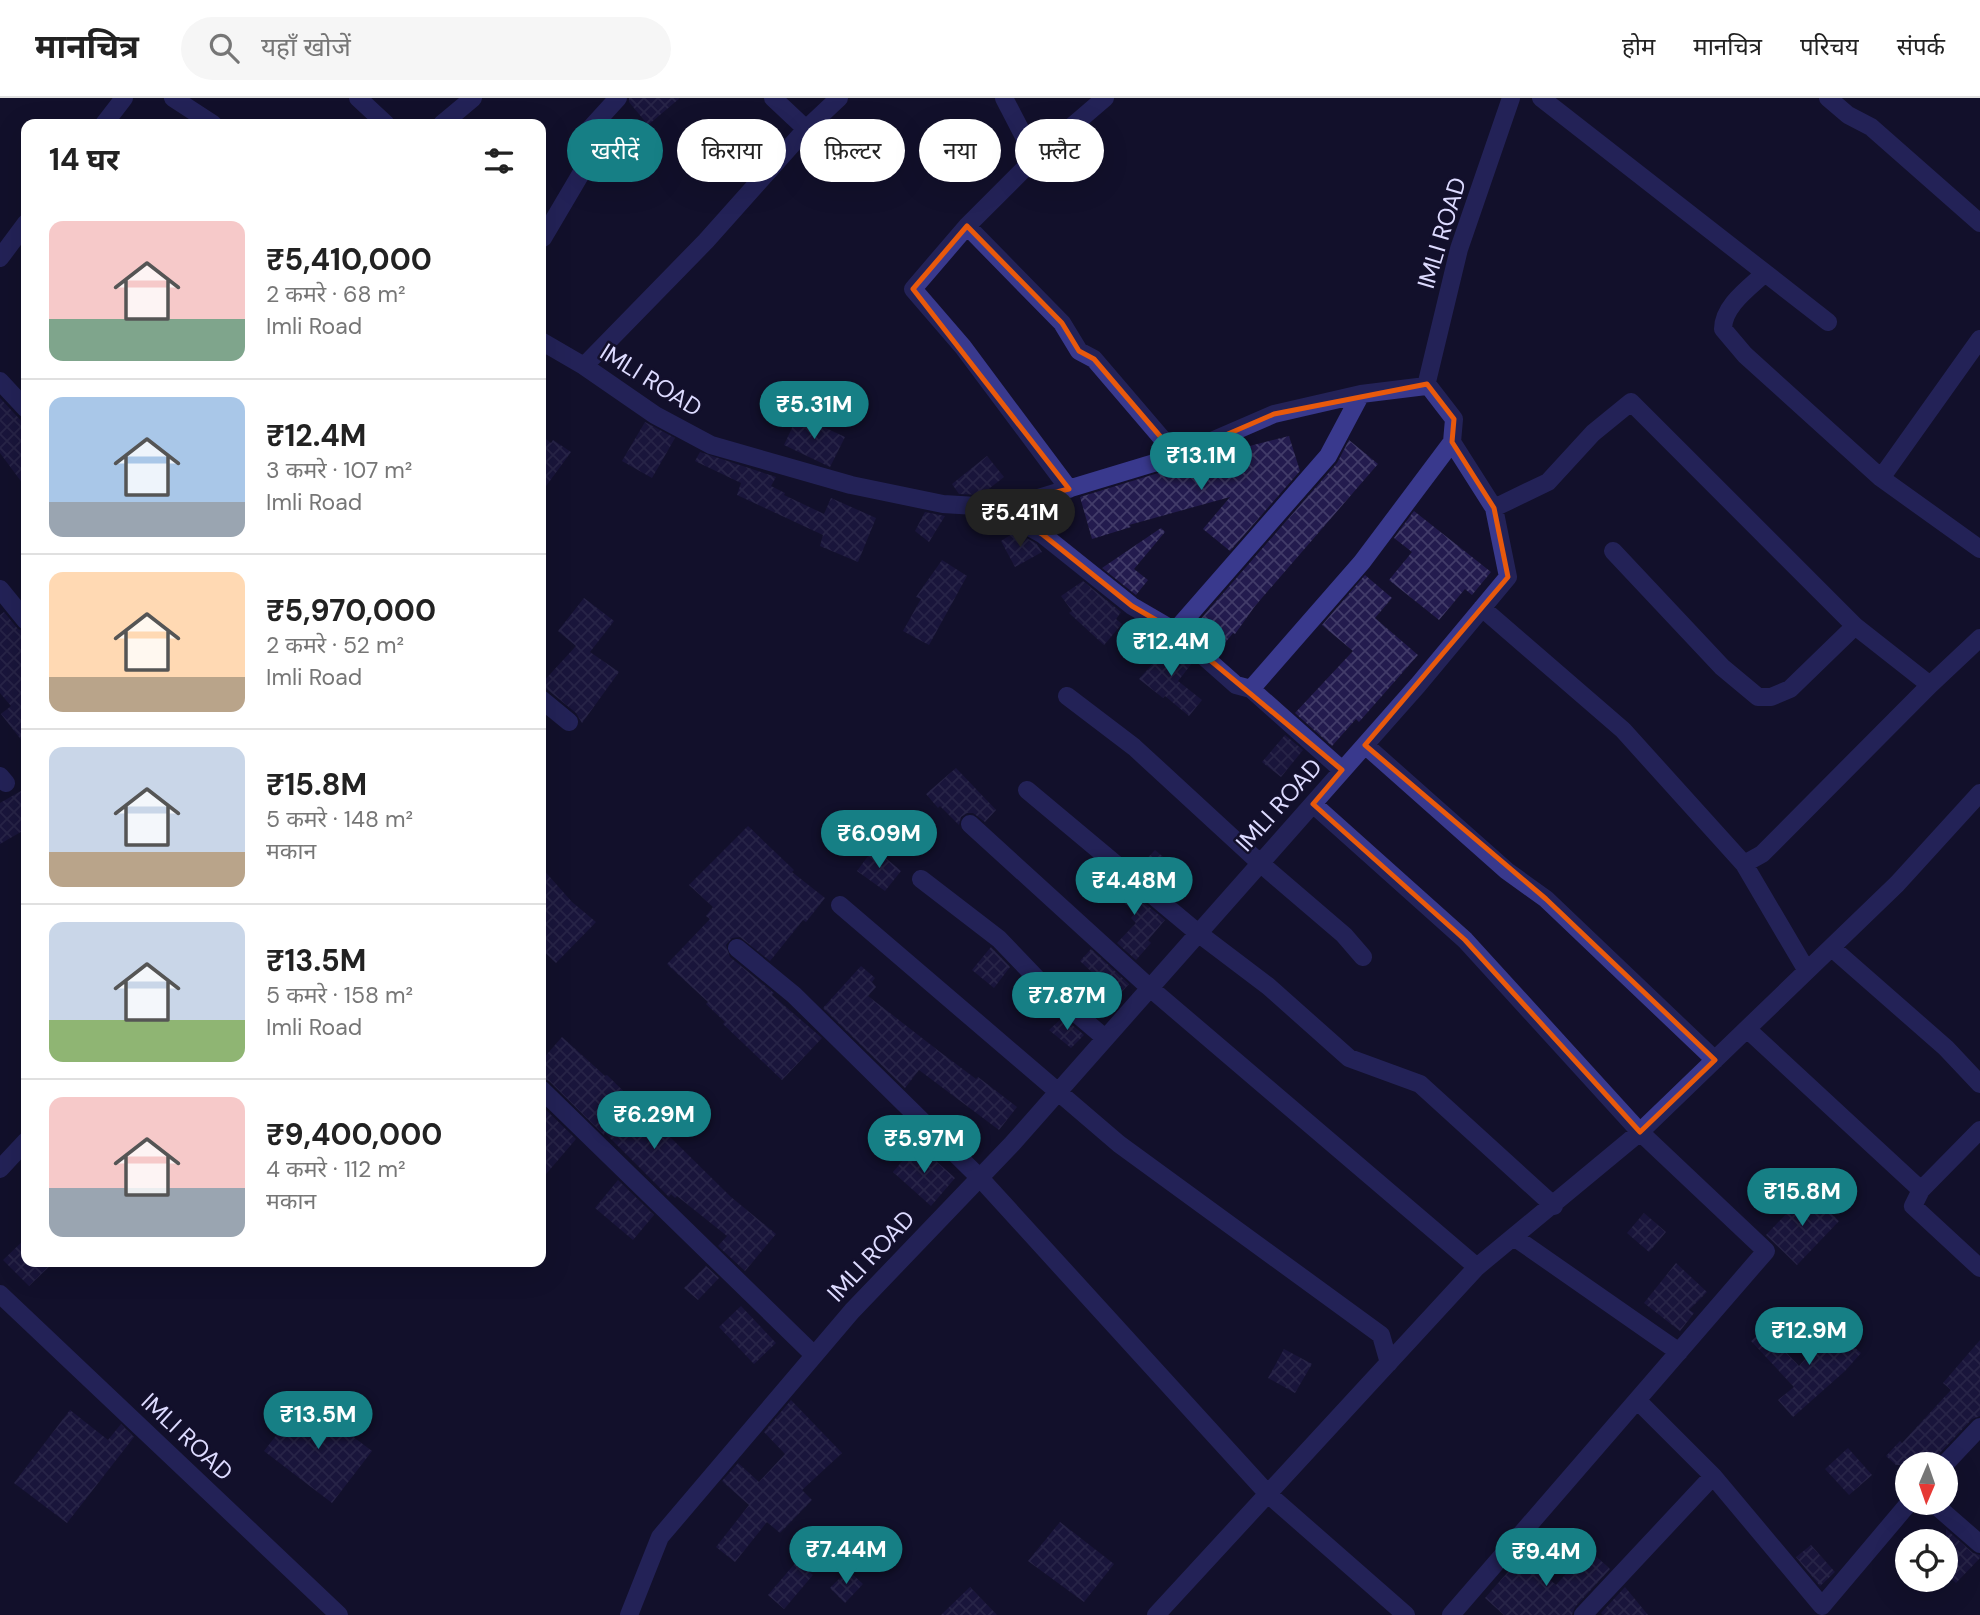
<!DOCTYPE html>
<html lang="hi">
<meta charset="utf-8">
<style>
body{margin:0;font-family:"DM Sans","Noto Sans Devanagari",sans-serif;background:#f6f6f6;color:#222;height:100vh;display:flex;flex-direction:column;font-size:26px;white-space:nowrap}
*{box-sizing:border-box;margin:0}
p{font-size:23px;color:#767676}
.icon{flex:none;width:38px;height:38px;fill:none;stroke:currentColor;stroke-width:2;stroke-linecap:round;stroke-linejoin:round}
.map{position:relative;flex:1;overflow:hidden}
.details{position:absolute;left:21px;top:21px;width:525px;height:1148px;display:flex;flex-direction:column;background:#fff;border-radius:14px;box-shadow:0 7px 28px #0002}
.details>*{flex:none}
.top-card{position:absolute;left:567px;top:21px;width:665px;height:63px;display:flex;gap:14px}
.needle{width:46px;rotate:182deg}
.tools{position:absolute;left:1895px;top:1354px;display:grid;gap:14px}
.tools a{display:grid;place-items:center;width:63px;height:63px;border-radius:50%;background:#fff;box-shadow:0 7px 28px #0002;font-size:35px}
.price{position:absolute;translate:-50% -60px;padding:0 16px;border-radius:24px;background:#167f85;color:#fff;font-size:23px;line-height:46px;filter:drop-shadow(0 2px 4px #0008)}
.price::after{content:'';position:absolute;left:50%;top:42px;width:21px;height:16px;margin-left:-10px;background:inherit;clip-path:polygon(0 0,100% 0,50% 100%)}
.price.on{background:#222;color:#fff}
ul{padding:0;list-style:none}
li{display:flex;align-items:center;gap:21px;height:175px;padding:0 28px}
li+li{border-top:2px solid #e0e0e0}
li span{display:grid;place-items:center;flex:none;width:196px;height:140px;border-radius:14px;color:#555}
li>.icon{margin-inline-start:auto}
span .icon{width:84px;height:84px;fill:#fffc;stroke-width:1}
li b{font-size:30px}
h2{display:flex;justify-content:space-between;align-items:center;height:84px;padding:0 28px;font-size:30px}
.chip{padding:0 24px;border-radius:32px;background:#fff;box-shadow:0 7px 28px #0002;font-size:24px;line-height:63px}
.chip.on{background:#167f85;color:#fff}
header{display:flex;align-items:center;gap:42px;box-sizing:border-box;height:98px;padding:0 35px;background:#fff;border-bottom:2px solid #e0e0e0}
header strong{font-size:33px}
nav{display:flex;gap:38px;margin-inline-start:auto;font-size:24px}
.search{width:490px;height:63px;background:#f6f6f6;display:flex;align-items:center;gap:18px;box-sizing:border-box;padding:0 24px;border-radius:38px;color:#767676;font-size:26px}
.map>svg:first-child{display:block}
.building{fill:url(#building-cross-hatch)}
.lines{fill:none;stroke-linecap:round;stroke-linejoin:round}
.minor{stroke:#39398d;stroke-width:18}
.marked{fill:none;stroke:#e8590c;stroke-width:5;stroke-linejoin:round}
.labels{text-anchor:middle;stroke-width:5;stroke-linejoin:round;paint-order:stroke}
.street-label{font-size:24px;fill:#dddbff;stroke:#13102c}
</style>
<header>
<strong>मानचित्र</strong>
<div class="search"><svg class="icon" aria-label="search" viewBox="0 0 24 24"><circle cx="10" cy="10" r="6"/><path d="M15 15l6 6"/></svg>यहाँ खोजें</div>
<nav><a>होम</a><a>मानचित्र</a><a>परिचय</a><a>संपर्क</a></nav>
</header>
<div class="map">
<svg width="1980" height="1517" viewBox="0 0 1980 1517">
<defs>
<pattern id="building-cross-hatch" width="8" height="8" patternUnits="userSpaceOnUse" patternTransform="scale(1.75)"><rect width="8" height="8" fill="#231b4e"/><path d="M0 0l8 8M0 8l8-8" fill="none" stroke="#423c69"/></pattern>
</defs>
<rect width="100%" height="100%" fill="#13102c"/>
<path class="building" d="M629 0H680L648 27 629 4Z
M0 300 26 328V390L0 355Z
M798 317 845 339 830 369 784 347Z
M645 324 675 340 652 380 622 363Z
M541 337 551 345 553 342 571 354 541 395Z
M1289 338 1300 373 1230 453 1203 431 1230 399 1129 427 1131 429 1092 441 1080 399 1230 353Z
M1349 342 1378 366 1255 508 1235 536 1233 535 1217 555 1191 532 1337 365Z
M700 354 776 379 771 388 785 395 784 397 824 416 831 400 876 420 858 464 820 448 823 437 737 397 741 385 695 363Z
M987 358 1004 379 981 397 959 396 952 386Z
M1414 413 1491 474 1472 497 1465 491 1439 522 1389 482 1412 454 1394 440Z
M925 414 945 418 929 444 915 433Z
M1161 430 1165 434 1134 471 1148 482 1136 497 1102 470Z
M1015 434 1036 445 1042 454 1015 469 1001 443Z
M942 462 967 478 929 547 903 533 921 501 916 499Z
M1365 477 1392 500 1375 520 1418 557 1359 624 1356 621 1332 648 1295 615 1353 553 1322 527Z
M1083 483 1121 514 1116 521 1122 526 1104 547 1069 515 1072 513 1061 498Z
M584 500 614 523 590 554 619 574 582 625 576 615 548 592 541 590V586L576 548 558 533Z
M4 514 18 531 26 534V648L1 616 11 608 0 595V517Z
M1167 542 1193 564 1178 583 1202 602 1189 618 1165 598 1163 600 1139 581 1156 562 1153 560Z
M1285 637 1303 652 1281 679 1262 664Z
M956 670 996 712 985 724 973 715H967L961 719 959 727 940 708 938 710 926 696Z
M26 690V731L0 746V705Z
M748 728 794 772 792 774 825 800 806 824 803 822 770 863 740 839 732 840 726 847 730 859 774 895 772 897 822 940 782 982 723 926 725 924 706 906 708 904 667 866 710 821 706 818 713 809 689 787Z
M874 750 901 773 885 793 857 773Z
M1155 752 1193 784 1177 803 1140 768Z
M541 769 572 804 596 824 556 865 541 851Z
M1104 771 1165 822 1148 842 1151 845 1136 862 1117 845 1136 825 1131 820 1135 815 1097 780Z
M991 849 1010 869 994 890 972 872Z
M1091 851 1129 886 1119 897 1115 894 1095 917 1077 901 1097 879 1080 863Z
M861 868 875 880 872 884 876 889 868 898 940 954 976 981 978 979 1017 1009 999 1032 919 972 905 990 823 910Z
M1063 919 1084 937 1071 950 1049 932Z
M562 939 605 978 607 977 731 1099 776 1136 745 1173 718 1148 727 1138 677 1098 675 1100 671 1096 669 1099 605 1035 604 1037 549 983 541 980V963Z
M544 1010 576 1041 541 1082V1013Z
M917 1046 955 1080 931 1108 893 1074Z
M618 1082 654 1117 633 1142 595 1110Z
M1808 1093 1839 1123 1797 1167 1766 1137Z
M1644 1115 1666 1134 1649 1154 1627 1135Z
M26 1140V1164H54L29 1188 3 1162Z
M1676 1165 1707 1194 1689 1212 1694 1215 1680 1233 1644 1205Z
M706 1168 719 1180 698 1202 684 1190Z
M741 1208 776 1245 754 1266 719 1229Z
M1832 1230 1861 1255 1845 1273 1793 1319 1778 1302 1794 1289 1751 1243 1764 1231 1799 1268Z
M1980 1242V1318L1972 1321 1936 1359 1933 1367H1896L1886 1358 1900 1343 1902 1345 1951 1292 1943 1285Z
M1284 1251 1312 1266 1295 1295 1268 1280Z
M304 1302 372 1353 332 1405 264 1353Z
M791 1302 842 1355 802 1392 812 1402 780 1435 767 1424 735 1464 716 1449 749 1407 722 1383 738 1365 759 1384 785 1356 764 1334Z
M70 1312 108 1342 121 1326 134 1339 67 1425 14 1385Z
M1848 1350 1872 1377 1849 1397 1825 1371Z
M1060 1424 1114 1466 1084 1504 1028 1463Z
M1946 1431 1973 1455 1980 1457V1460L1956 1485 1946 1476Z
M1811 1447 1835 1474 1820 1488 1796 1459Z
M1588 1451 1610 1471 1575 1509 1572 1517H1504L1485 1500 1522 1458 1556 1487Z
M797 1463 813 1477 784 1511 768 1497Z
M848 1472 863 1486 845 1505 830 1490Z
M970 1489 997 1517H941Z
M1625 1489 1648 1517H1603L1601 1515Z"/>
<g class="lines">
<path class="minor" d="M173 0 213 26
M358 0 386 26
M773 0 806 31
M1004 0 1035 60
M1541 0 1828 224
M1828 0 1848 17 1871 29 1980 125
M104 26 124 0
M442 26 473 0
M967 128 1062 225 1079 253 1094 261 1177 358
M541 138 543 140 589 62 587 34 618 0
M0 160 26 125
M1765 175C1749 190 1723 208 1723 231L1745 257 1881 380 1980 451
M541 243 584 268 655 317 711 347 851 387 943 406 993 409 1028 403 1177 358 1274 316 1361 296 1426 288 1459 151 1511 0
M584 268 706 143 806 31 839 0
M0 283 26 311
M1881 380 1980 241
M1069 391 963 249 913 191 967 128 1035 60 1105 0
M993 409 1042 436 1132 508 1175 533 1236 587 1251 591 1342 672
M1494 410 1548 384 1593 335 1631 304 1855 528 1930 587
M1613 453 1722 569 1758 599H1771L1790 591 1855 528
M0 491 26 523
M1482 510 1623 632 1744 766 1762 756 1930 587 1980 540
M1175 533 1328 358 1361 296
M1251 591 1362 464 1452 344
M1067 598 1134 649 1260 765 1344 837 1363 859
M541 601 569 624
M1365 647 1507 773 1546 801 1715 962
M0 678 6 685
M1027 692 1198 835 1268 888 1349 960 1420 986 1554 1108
M1313 706 1465 842 1640 1034 1766 1153 1451 1517
M970 726 1150 890 1477 1169
M1744 766 1807 873
M921 781 999 841 1044 888 1105 940
M840 807 1119 1046 1381 1237 1389 1265
M737 850 794 897 980 1080 1268 1396 1406 1517
M1832 850 1946 950 1980 986
M1747 931 1921 1092 1913 1108 1980 1170
M541 991 814 1257
M0 1071 26 1043
M1921 1092 1980 1032
M1514 1139 1679 1254
M0 1196 339 1517
M1944 1367 1980 1329
M1713 1378 1822 1508 1909 1405
M1933 1405 1980 1446
M629 1517 660 1439 852 1213 1012 1046 1418 587 1508 479 1494 410 1452 344 1454 321 1427 286
M1156 1517 1477 1169 1640 1034 1897 786 1980 695
M1583 1517 1713 1378 1637 1302"/>
</g>
<path d="M0 0H1980V1517H0ZM967 128 1062 225 1079 253 1094 261 1177 358 1274 316 1427 286 1454 321 1452 344 1494 410 1508 479 1365 647 1546 801 1715 962 1640 1034 1465 842 1313 706 1342 672 1175 533 1132 508 1042 436 993 409 1069 391 913 191Z" fill="#13102c" fill-opacity=".55" fill-rule="evenodd"/>
<path class="marked" d="M967 128 1062 225 1079 253 1094 261 1177 358 1274 316 1427 286 1454 321 1452 344 1494 410 1508 479 1365 647 1546 801 1715 962 1640 1034 1465 842 1313 706 1342 672 1175 533 1132 508 1042 436 993 409 1069 391 913 191Z"/>
<g class="labels">
<g class="street-label">
<text transform="translate(1442 135) rotate(-73)" y="8">IMLI ROAD</text>
<text transform="translate(651 282) rotate(32)" y="8">IMLI ROAD</text>
<text transform="translate(1279 707) rotate(-48)" y="8">IMLI ROAD</text>
<text transform="translate(871 1158) rotate(-47)" y="8">IMLI ROAD</text>
<text transform="translate(187 1339) rotate(43)" y="8">IMLI ROAD</text>
</g>
</g>
</svg>
<div class="tools">
<a><svg class="needle" viewBox="-14 -14 28 28"><path d="M0-13l5 13h-10z" fill="#e53935"/><path d="M0 13l5-13h-10z" fill="#767676"/></svg></a>
<a><svg class="icon" aria-label="locate" viewBox="0 0 24 24"><circle cx="12" cy="12" r="6"/><path d="M12 2v4M12 18v4M2 12h4M18 12h4"/></svg></a>
</div>
<b class="price" style="left:814px;top:343px">₹5.31M</b>
<b class="price" style="left:1201px;top:394px">₹13.1M</b>
<b class="price on" style="left:1020px;top:451px">₹5.41M</b>
<b class="price" style="left:1171px;top:580px">₹12.4M</b>
<b class="price" style="left:879px;top:772px">₹6.09M</b>
<b class="price" style="left:1134px;top:819px">₹4.48M</b>
<b class="price" style="left:1067px;top:934px">₹7.87M</b>
<b class="price" style="left:654px;top:1053px">₹6.29M</b>
<b class="price" style="left:924px;top:1077px">₹5.97M</b>
<b class="price" style="left:1802px;top:1130px">₹15.8M</b>
<b class="price" style="left:1809px;top:1269px">₹12.9M</b>
<b class="price" style="left:318px;top:1353px">₹13.5M</b>
<b class="price" style="left:846px;top:1488px">₹7.44M</b>
<b class="price" style="left:1546px;top:1490px">₹9.4M</b>
<div class="top-card">
<a class="chip on">खरीदें</a>
<a class="chip">किराया</a>
<a class="chip">फ़िल्टर</a>
<a class="chip">नया</a>
<a class="chip">फ़्लैट</a>
</div>
<section class="details">
<h2>14 घर<svg class="icon" aria-label="filters" viewBox="0 0 24 24"><path d="M4 7h16M4 17h16"/><circle cx="9" cy="7" r="2"/><circle cx="15" cy="17" r="2"/></svg></h2>
<ul>
<li><span style="background:linear-gradient(#f6c9c9 70%,#7fa58c 0)"><svg class="icon" aria-label="home" viewBox="0 0 24 24"><path d="M3 11l9-7 9 7M6 9v11h12V9"/></svg></span><div><b>₹5,410,000</b><p>2 कमरे · 68 m²</p><p>Imli Road</p></div></li>
<li><span style="background:linear-gradient(#a9c7e8 75%,#9aa5b1 0)"><svg class="icon" aria-label="home" viewBox="0 0 24 24"><path d="M3 11l9-7 9 7M6 9v11h12V9"/></svg></span><div><b>₹12.4M</b><p>3 कमरे · 107 m²</p><p>Imli Road</p></div></li>
<li><span style="background:linear-gradient(#ffd9b3 75%,#b9a48a 0)"><svg class="icon" aria-label="home" viewBox="0 0 24 24"><path d="M3 11l9-7 9 7M6 9v11h12V9"/></svg></span><div><b>₹5,970,000</b><p>2 कमरे · 52 m²</p><p>Imli Road</p></div></li>
<li><span style="background:linear-gradient(#c9d6e8 75%,#b9a48a 0)"><svg class="icon" aria-label="home" viewBox="0 0 24 24"><path d="M3 11l9-7 9 7M6 9v11h12V9"/></svg></span><div><b>₹15.8M</b><p>5 कमरे · 148 m²</p><p>मकान</p></div></li>
<li><span style="background:linear-gradient(#c9d6e8 70%,#8fb573 0)"><svg class="icon" aria-label="home" viewBox="0 0 24 24"><path d="M3 11l9-7 9 7M6 9v11h12V9"/></svg></span><div><b>₹13.5M</b><p>5 कमरे · 158 m²</p><p>Imli Road</p></div></li>
<li><span style="background:linear-gradient(#f6c9c9 65%,#9aa5b1 0)"><svg class="icon" aria-label="home" viewBox="0 0 24 24"><path d="M3 11l9-7 9 7M6 9v11h12V9"/></svg></span><div><b>₹9,400,000</b><p>4 कमरे · 112 m²</p><p>मकान</p></div></li>
</ul>
</section>
</div>
